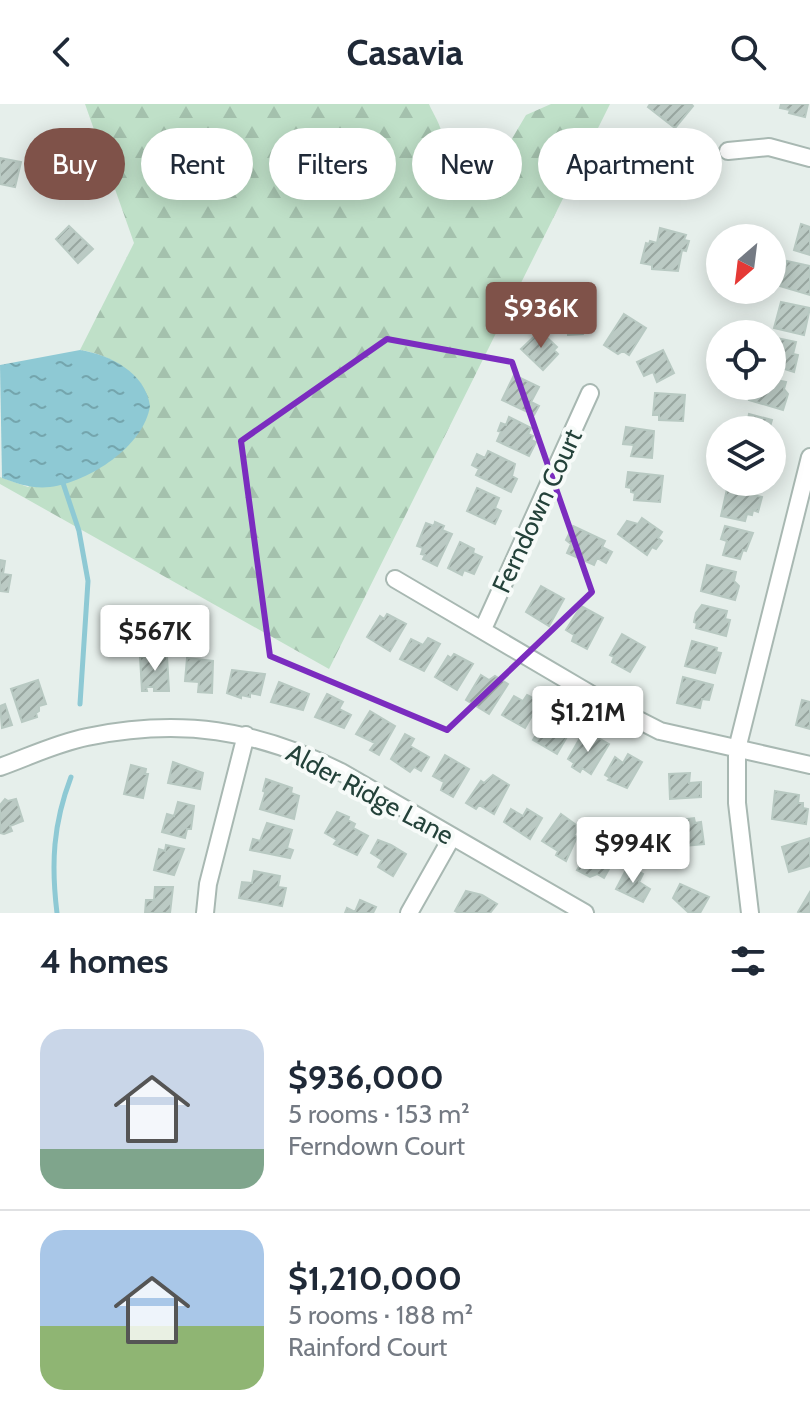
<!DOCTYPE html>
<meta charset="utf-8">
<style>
body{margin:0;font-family:Cabin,sans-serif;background:#f2f2f3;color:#1f2937;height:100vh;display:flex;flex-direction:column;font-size:30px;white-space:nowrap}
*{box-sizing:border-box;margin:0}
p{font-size:26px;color:#747a83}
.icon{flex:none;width:44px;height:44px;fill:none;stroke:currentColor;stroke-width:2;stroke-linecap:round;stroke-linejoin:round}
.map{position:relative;height:809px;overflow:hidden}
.side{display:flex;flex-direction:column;background:#fff;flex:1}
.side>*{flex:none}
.top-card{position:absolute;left:24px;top:24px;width:762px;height:72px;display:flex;gap:16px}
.needle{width:52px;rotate:208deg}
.tools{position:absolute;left:706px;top:120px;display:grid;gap:16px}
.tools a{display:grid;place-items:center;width:80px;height:80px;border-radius:50%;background:#fff;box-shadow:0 4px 20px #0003;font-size:40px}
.price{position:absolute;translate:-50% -68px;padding:0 18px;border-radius:8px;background:#fff;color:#222;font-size:26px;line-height:52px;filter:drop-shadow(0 2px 4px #0008)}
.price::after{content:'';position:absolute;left:50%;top:48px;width:24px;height:18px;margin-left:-12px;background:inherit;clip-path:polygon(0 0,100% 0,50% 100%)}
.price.selected{background:#7f5249;color:#fff}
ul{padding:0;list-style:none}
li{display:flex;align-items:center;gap:24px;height:200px;padding:0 40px}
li+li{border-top:2px solid #e0e1e3}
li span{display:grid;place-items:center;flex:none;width:224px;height:160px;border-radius:24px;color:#555}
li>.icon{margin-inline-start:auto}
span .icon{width:96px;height:96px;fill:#fffc;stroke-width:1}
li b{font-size:34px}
h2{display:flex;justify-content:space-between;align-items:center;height:96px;padding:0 40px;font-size:34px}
.pill{padding:0 28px;border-radius:36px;background:#fff;box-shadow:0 4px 20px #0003;font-size:28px;line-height:72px}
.pill.selected{background:#7f5249;color:#fff}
header{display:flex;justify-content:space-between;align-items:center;height:104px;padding:0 40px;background:#fff;font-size:36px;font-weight:700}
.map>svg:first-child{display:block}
.forest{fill:url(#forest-firs)}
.water{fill:url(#water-ripples)}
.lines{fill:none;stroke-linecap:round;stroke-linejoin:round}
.stream{stroke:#8ec9d4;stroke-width:5}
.building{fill:url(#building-hatch);stroke:#b8c9c2;stroke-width:2}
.minor-casing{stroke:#a8b8b2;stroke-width:20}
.minor{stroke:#fff;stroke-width:16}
.marked{fill:none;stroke:#7b2cbf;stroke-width:6;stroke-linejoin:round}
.labels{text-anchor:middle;stroke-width:8;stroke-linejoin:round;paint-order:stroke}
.street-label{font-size:26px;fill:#24423a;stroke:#f7fbf9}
</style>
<header><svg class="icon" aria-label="back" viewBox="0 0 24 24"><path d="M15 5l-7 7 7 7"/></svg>Casavia<svg class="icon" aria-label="search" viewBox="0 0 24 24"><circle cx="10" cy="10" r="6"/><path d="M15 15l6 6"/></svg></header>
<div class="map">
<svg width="810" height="809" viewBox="0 0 810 809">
<defs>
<pattern id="forest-firs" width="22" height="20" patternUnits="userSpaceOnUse" patternTransform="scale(2)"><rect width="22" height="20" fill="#bfe0c8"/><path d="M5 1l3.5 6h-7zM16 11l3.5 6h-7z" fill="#a4c1ad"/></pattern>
<pattern id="water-ripples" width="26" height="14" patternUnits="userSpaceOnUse" patternTransform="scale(2)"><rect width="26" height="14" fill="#8ec9d4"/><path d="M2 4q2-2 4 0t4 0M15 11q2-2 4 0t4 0" fill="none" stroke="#74a5ad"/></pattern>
<pattern id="building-hatch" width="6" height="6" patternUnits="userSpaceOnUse" patternTransform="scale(2)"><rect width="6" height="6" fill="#bbcac4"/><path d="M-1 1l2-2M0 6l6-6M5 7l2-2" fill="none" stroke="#98a6a0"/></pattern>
</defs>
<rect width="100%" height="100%" fill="#e6efeb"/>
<path class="forest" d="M85 0H429C433 10 444 25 442 36 441 45 433 51 436 61 441 76 469 91 484 82L526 11 551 0H610L329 565 0 380V373L28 383 143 285C126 263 108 250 80 246L134 139Z"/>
<path class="water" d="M80 246C110 251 145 268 150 302 144 342 89 378 50 383 33 385 18 380 2 374L0 261Z"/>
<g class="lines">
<path class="stream" d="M61 373 79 427 88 477 80 600
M57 809C51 760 53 720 71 673"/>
</g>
<path class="building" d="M650 0H691L693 2 675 24 648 3Z
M781 0H808L805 13 789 9 790 6 780 4Z
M0 54 21 58 15 83 0 80Z
M801 120 810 123V151L794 146Z
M69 122 93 145 78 159 56 135Z
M660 124 686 131 684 136 689 137 686 147 682 146 678 167 652 165V161L641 159 646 139 649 140 650 137 657 139Z
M787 157 810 162V191L780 182Z
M593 193 595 223H586L583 230 568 231 566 195Z
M781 198 810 204 804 231 774 224Z
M624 210 646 224 629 251 623 247 618 250 604 241Z
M540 227 557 243 554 246 558 250 543 266 521 245Z
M772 233 796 238 793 250 798 251 794 268 775 262 776 257 772 256Z
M663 246 674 269 657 278 653 268 644 272 637 258Z
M514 271 539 283 531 298 539 302 534 311 502 296Z
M772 275 786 278 784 285 788 290 783 306 749 296 752 282H772Z
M655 289 685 291 683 317 659 316V311H653Z
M749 310 772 316 769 326H746Z
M509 313 531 324 528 330 533 332 531 336 536 338 529 352 497 337 501 328 498 327 501 319 506 321Z
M626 323 654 327 652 354 631 352 634 341 623 340Z
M488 347 515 360 512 372 517 375 511 388 476 371 479 365 472 361 477 350 485 354Z
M628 368 663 372 660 398 634 396 635 389 631 388V384L626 383Z
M477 384 499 394 495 404 501 407 495 420 467 407Z
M727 385 762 393 758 408 753 406 752 411 747 410 745 417 721 412Z
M642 414 662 428 658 434 662 437 656 445 652 443 647 451 618 430 627 417 638 420Z
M435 418 444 422 442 426 452 430 437 462 423 455 425 451 421 450 423 444 417 442 426 419 434 422Z
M573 422 605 437 602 443 612 448 606 459 597 454 594 461 567 449 571 440 566 436Z
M725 422 753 429 746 447 743 446 740 455 723 451 727 437 721 435Z
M460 438 474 445 473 449 482 453 474 470 464 466 462 471 448 464Z
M0 456 5 457 3 470 11 471 8 488 0 487Z
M707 461 736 468 734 477 739 482 735 496 701 487Z
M541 482 564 495 549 522 526 508Z
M702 501 727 507 725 515 730 516 726 532 696 524 697 519 694 518 696 509Z
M581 502 603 514 587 545 572 537 574 531 566 526Z
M387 510 406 520 390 547 367 533 380 512 384 515Z
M622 530 645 543 630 568 612 558 614 553 610 551Z
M428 534 440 540 424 567 400 555 411 535 423 541Z
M692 537 717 544 716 548 721 549 715 569 685 562Z
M454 550 473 560 457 586 435 573 448 552 451 554Z
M167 552 169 587H154V583H146L147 587H142L140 553Z
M187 554 213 557 212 589 198 588 199 578 185 577Z
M232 566 265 570 260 591 250 589V593L241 591V594L227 589Z
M481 571 489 576 495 572 508 580 489 610 466 596Z
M683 573 713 581 709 596 702 595 700 604 677 599Z
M38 576 46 600 39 602V607L36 609 37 613 22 618 11 585Z
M279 578 309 590 303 606 271 598Z
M327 590 343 598 339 605 351 611 344 624 315 613Z
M527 591 540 598 525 624 502 611 514 592 523 597Z
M802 596 810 598V625L796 621Z
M5 600 12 621 2 624 0 602Z
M370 607 395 622 379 651 370 646 375 639 356 630Z
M547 612 559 621H562L567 614 575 619 557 650 533 636Z
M405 630 414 635 410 642 429 653 421 667 414 663 410 668 391 655Z
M595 632 609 640 591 670 582 664 580 668 572 663 574 659 568 655 580 634 585 638 588 633 593 636Z
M628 650 642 658 627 684 608 676 610 674 605 671 615 653 623 659Z
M445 651 469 665 453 693 441 686 444 678 433 672Z
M173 658 203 669 200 685 168 679Z
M131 661 146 665 145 670H148L143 694 124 690Z
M690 669 689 679 701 678V693L670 695 669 670Z
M493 671 509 681 494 710 479 701 476 705 466 699 481 677 484 679Z
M266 675 292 684 291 689 299 692 294 715 260 705 265 689H268L263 687Z
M775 687 799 691 798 699H803V704L808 705 806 720 772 715Z
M5 695 8 697 16 695 23 717 10 722 12 727 4 730 0 729V701Z
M178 698 194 702 191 725H187L185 734 162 728 167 710 174 712Z
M511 705 523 712 527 705 542 714 530 735 504 718Z
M337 708 349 713 348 716 355 720 353 724 368 732 357 751 334 740 337 736 325 729Z
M561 710 579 723 574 731 577 733 566 757 556 751 558 747 542 737Z
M694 714 695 719 701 718 704 740 674 743 671 717Z
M267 719 292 726 287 744 293 746 290 754 250 746 253 735 260 737Z
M810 734V762L789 768 782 743Z
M378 736 391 741 406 750 393 772 378 763 382 756 371 749Z
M595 736 618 749 604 774 597 770 590 773 577 766Z
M166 741 184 745 174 771 154 766 159 745 165 747Z
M628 762 643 770 639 778 650 785 643 798 616 785Z
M254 767 280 772 278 783 286 784 282 802 239 794 242 778 252 779Z
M680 780 709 793 700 809 688 808 673 794Z
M155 783H173L170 809H145L146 796H154Z
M466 787 482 791 497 800 490 809H459L455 807Z
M810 788V809H799L798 808Z
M360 796 376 803 373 809H345L347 804 355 808Z"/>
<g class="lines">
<g class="minor-casing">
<path id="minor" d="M728 47 769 43 810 54
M395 475 611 602 660 627 810 661
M483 525 590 289
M0 663C28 653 57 639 87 633 180 614 256 625 341 668L585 809
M205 809 208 780 246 631
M409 809 452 733
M750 809 737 699V645L810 353"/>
</g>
<use href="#minor" class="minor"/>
</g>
<path class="marked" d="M387 235 512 258 592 488 447 626 270 552 241 337Z"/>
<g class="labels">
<g class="street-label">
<text transform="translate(537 407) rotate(-65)" y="9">Ferndown Court</text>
<text transform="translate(370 690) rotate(28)" y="9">Alder Ridge Lane</text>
</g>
</g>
</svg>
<div class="tools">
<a><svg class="needle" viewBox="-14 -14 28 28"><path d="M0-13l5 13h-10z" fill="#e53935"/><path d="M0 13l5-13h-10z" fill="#747a83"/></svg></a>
<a><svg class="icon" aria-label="locate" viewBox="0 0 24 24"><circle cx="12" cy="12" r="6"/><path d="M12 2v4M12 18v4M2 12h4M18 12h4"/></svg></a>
<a><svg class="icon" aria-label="layers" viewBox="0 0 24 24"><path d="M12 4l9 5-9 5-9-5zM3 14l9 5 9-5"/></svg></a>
</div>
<b class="price selected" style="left:541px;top:246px">$936K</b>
<b class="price" style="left:155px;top:569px">$567K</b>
<b class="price" style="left:588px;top:650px">$1.21M</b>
<b class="price" style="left:633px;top:781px">$994K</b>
<div class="top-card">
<a class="pill selected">Buy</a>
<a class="pill">Rent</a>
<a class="pill">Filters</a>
<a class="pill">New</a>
<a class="pill">Apartment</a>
</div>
</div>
<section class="side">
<h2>4 homes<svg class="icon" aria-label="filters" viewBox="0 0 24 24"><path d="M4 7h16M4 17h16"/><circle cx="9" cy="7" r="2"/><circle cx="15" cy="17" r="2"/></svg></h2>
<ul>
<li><span style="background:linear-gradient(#c9d6e8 75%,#7fa58c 0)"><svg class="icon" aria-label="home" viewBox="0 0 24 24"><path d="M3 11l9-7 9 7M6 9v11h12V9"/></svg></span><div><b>$936,000</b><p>5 rooms · 153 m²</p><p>Ferndown Court</p></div></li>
<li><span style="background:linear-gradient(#a9c7e8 60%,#8fb573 0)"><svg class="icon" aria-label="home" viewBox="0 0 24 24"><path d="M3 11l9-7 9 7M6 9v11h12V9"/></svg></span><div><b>$1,210,000</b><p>5 rooms · 188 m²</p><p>Rainford Court</p></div></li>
</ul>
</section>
